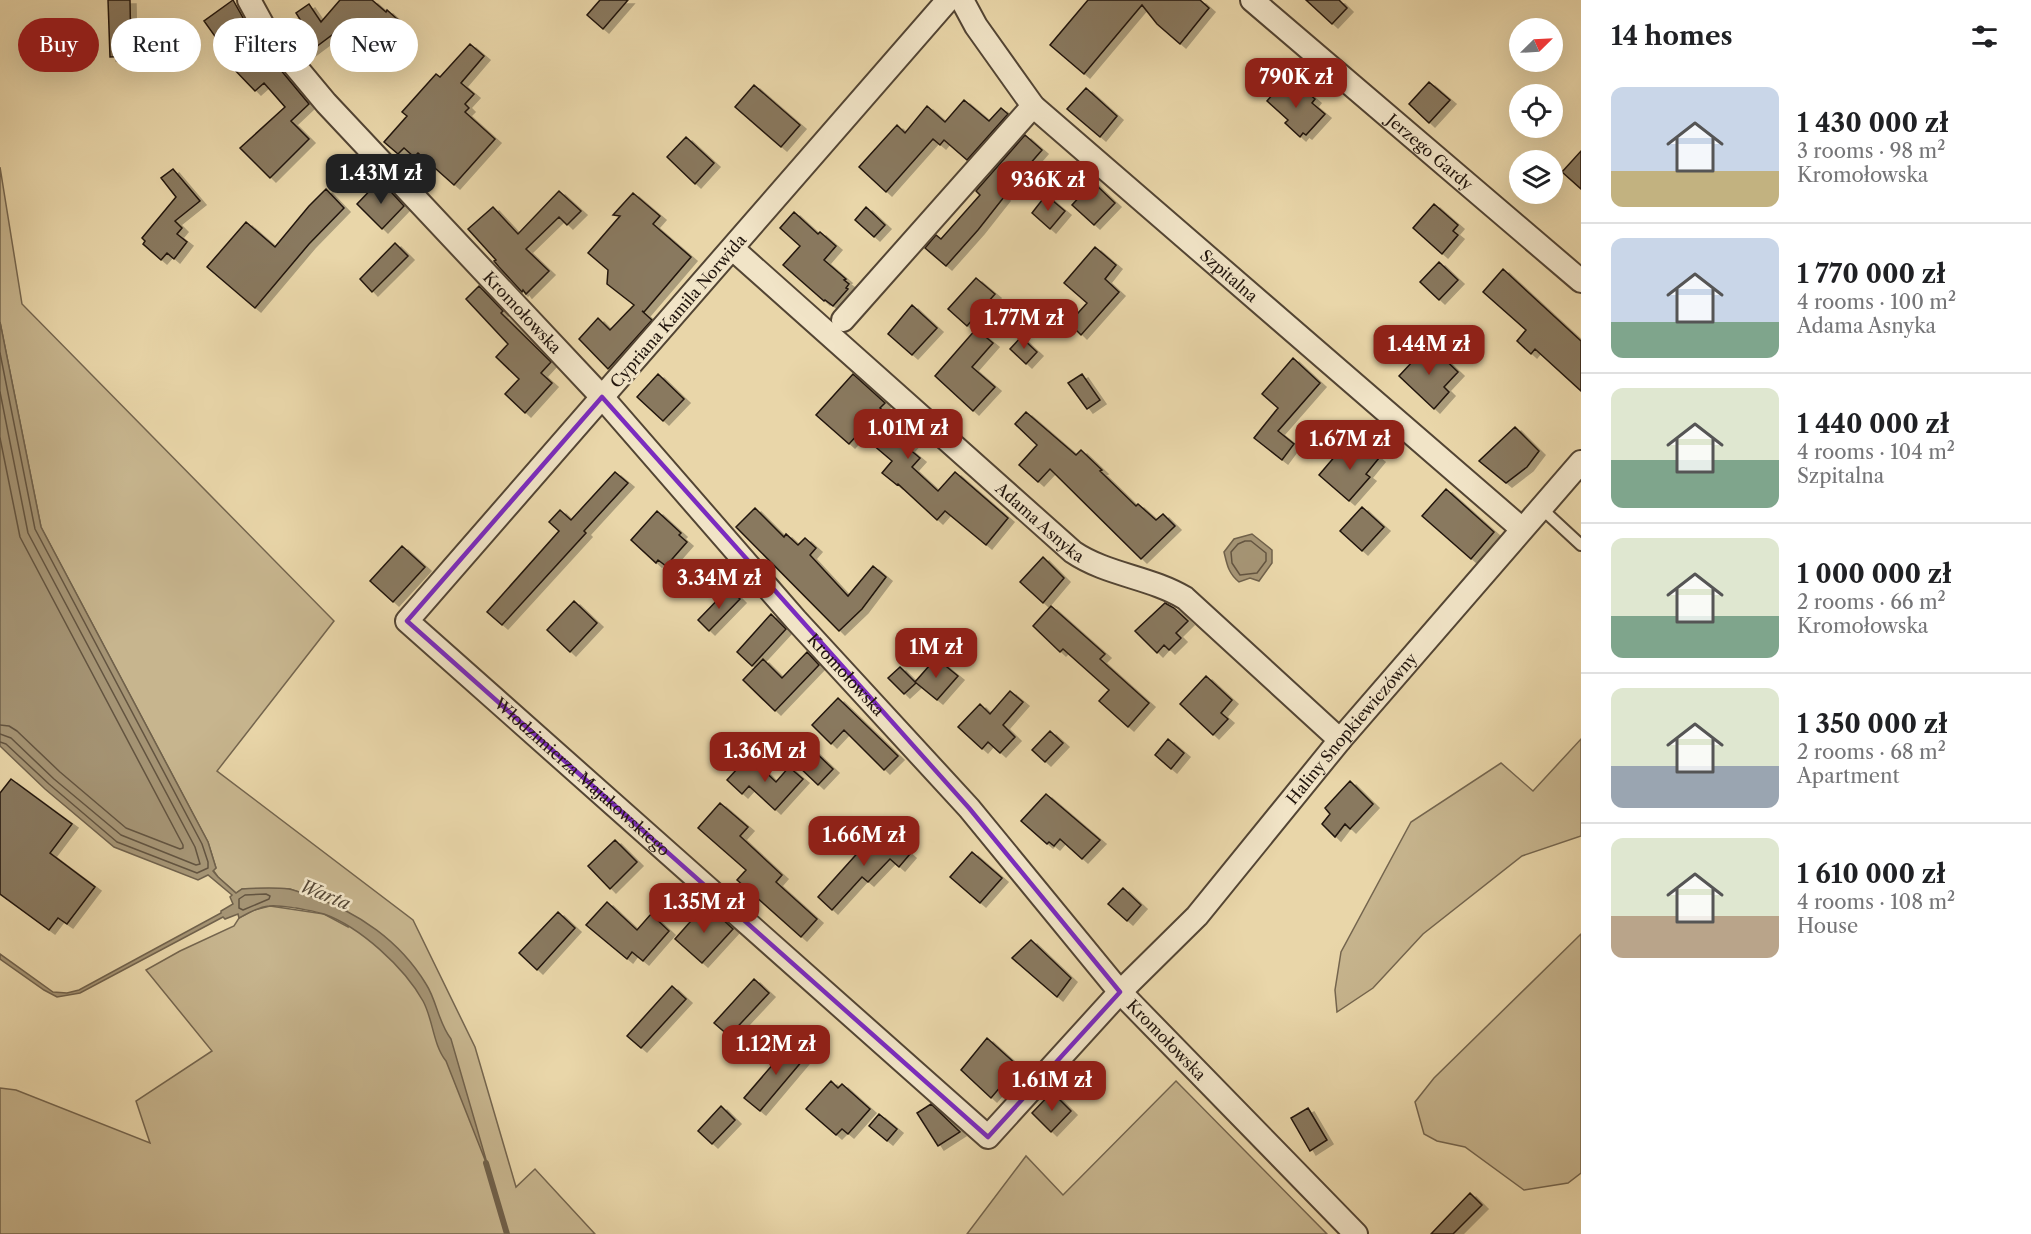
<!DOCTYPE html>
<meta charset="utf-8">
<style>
body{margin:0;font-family:"Libre Caslon Text",serif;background:#f2f2f2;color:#202124;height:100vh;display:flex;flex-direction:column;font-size:22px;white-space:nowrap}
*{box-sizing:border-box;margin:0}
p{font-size:20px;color:#757577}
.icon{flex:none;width:33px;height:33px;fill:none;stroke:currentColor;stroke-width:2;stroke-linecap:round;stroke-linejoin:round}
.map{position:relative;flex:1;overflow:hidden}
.drawer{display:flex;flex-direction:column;background:#fff;width:450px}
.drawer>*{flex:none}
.banner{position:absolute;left:18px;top:18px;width:570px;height:54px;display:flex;gap:12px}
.needle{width:39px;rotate:66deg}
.tools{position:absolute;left:1509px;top:18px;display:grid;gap:12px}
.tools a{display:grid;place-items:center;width:54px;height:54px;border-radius:50%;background:#fff;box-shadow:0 6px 24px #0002;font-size:30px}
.price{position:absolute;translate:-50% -51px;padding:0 14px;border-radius:12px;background:#8f2418;color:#fff;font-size:20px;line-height:39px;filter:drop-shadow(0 2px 3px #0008)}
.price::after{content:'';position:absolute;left:50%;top:36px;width:18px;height:14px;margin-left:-9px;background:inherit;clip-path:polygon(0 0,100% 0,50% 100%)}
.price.on{background:#222;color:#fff}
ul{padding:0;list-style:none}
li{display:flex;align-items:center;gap:18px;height:150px;padding:0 30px}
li+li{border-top:2px solid #e0e0e0}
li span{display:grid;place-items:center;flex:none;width:168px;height:120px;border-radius:12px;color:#555}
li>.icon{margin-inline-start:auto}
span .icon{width:72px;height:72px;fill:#fffc;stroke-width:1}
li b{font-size:26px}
h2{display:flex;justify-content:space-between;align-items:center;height:72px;padding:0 30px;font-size:26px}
.chip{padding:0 21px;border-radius:27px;background:#fff;box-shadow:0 6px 24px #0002;font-size:21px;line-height:54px}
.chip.on{background:#8f2418;color:#fff}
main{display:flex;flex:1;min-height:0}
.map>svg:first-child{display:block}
.green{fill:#c7b58e;stroke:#74654e;stroke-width:1.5}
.water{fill:#a59474;stroke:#70614b;stroke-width:1.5}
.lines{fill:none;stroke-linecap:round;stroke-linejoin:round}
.shore{stroke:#635440;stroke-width:1.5}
.stream{stroke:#70614b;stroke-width:6}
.building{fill:#89795e;stroke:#21150d;stroke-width:1.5;filter:url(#shadow)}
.lane-casing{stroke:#534534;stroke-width:14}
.street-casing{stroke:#534534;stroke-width:26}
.lane{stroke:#f1e4c7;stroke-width:10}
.street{stroke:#f1e4c7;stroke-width:22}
.marked{fill:none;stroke:#7b2cbf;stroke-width:4.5;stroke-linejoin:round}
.labels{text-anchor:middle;stroke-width:5;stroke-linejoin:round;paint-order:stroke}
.street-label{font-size:16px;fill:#21150d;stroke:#f1e4c7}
.water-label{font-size:18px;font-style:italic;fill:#564836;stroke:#f1e4c7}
</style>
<main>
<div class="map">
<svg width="1581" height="1234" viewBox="0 0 1581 1234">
<defs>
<filter id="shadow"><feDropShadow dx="6" dy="4" stdDeviation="0" flood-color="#0004"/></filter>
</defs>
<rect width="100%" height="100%" fill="#e9d6a9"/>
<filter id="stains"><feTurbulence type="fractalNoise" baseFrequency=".00333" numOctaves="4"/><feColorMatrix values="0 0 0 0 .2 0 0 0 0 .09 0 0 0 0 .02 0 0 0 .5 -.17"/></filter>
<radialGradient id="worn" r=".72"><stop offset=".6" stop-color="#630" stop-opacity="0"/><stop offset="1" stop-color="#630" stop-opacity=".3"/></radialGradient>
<path class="green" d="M0 167 22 304 334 621 217 771 413 920 475 1047 516 1187 535 1169 595 1234H0V1088L16 1090 150 1143 136 1101 212 1051 146 970 180 951 234 926 239 918 254 910 270 906 324 914 348 927 347 910 290 889H242L236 893 218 877 213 870 216 868 208 842 41 527 0 322Z
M1581 739V836L1522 856 1423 934 1373 988 1337 1012 1335 990 1341 952 1411 822 1501 763 1533 791Z
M1581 934V1173L1568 1183 1524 1190 1465 1147 1437 1141 1424 1134 1415 1102 1434 1078Z
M1176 1081 1327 1234H967L1026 1156 1063 1195Z"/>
<path class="water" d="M0 322 41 527 208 842 216 868 213 871 218 877 236 893 242 889C257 888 273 887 289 889 296 890 303 894 311 896 358 912 400 941 426 984 437 1001 438 1022 451 1039L489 1170 446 1061C433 1045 433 1019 423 1001 404 967 360 927 324 914 315 911 305 910 296 908 288 907 277 905 269 906 258 907 248 913 239 918L238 914 225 919 223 917 80 993 57 997 44 990 0 959V954L53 992 67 993 79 990 221 913V911L233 904 230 897 232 895 208 875 198 880 114 847 45 789 0 746Z
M1252 534 1272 550V563L1259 581 1250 578 1239 582C1228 573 1227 564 1224 552L1234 539Z"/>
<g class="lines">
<path class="shore" d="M0 353 35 529 202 844 208 862V868L197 873 117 842 49 784 6 744 0 742
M0 392 28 533 195 847 200 864 196 865 121 835 54 779 11 738 0 734
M0 438 20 537 183 845V848L180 849 126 828 60 772 17 731 9 726 0 725
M1245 541H1251L1266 553V561L1257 573 1240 575 1232 563 1231 552 1238 544Z
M266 894 270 896 269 899 243 910 239 908V899L245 895Z"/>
<path class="stream" d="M486 1163 507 1234"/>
</g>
<path class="building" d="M108 0H130L131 56 110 57Z
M233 0 255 39 309 104 291 121 309 139 270 178 240 148 285 107 264 83 255 91 229 64 232 60 204 21Z
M340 0H372L386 12 387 10 406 27 394 41 375 24 364 36 348 23 308 53 292 33 303 24 296 13 309 4 321 22Z
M600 0H628L603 29 587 15Z
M1088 0H1200L1209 8 1180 44 1157 24 1142 5 1084 74 1050 45Z
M1306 0H1339L1347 8 1332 24Z
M470 44 484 56 461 83 474 94 465 104 469 108 465 112 495 139 454 185 418 153 414 157 404 148 398 154 384 142 407 116 402 112 436 74 440 77Z
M1284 81 1296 92 1301 87 1315 99 1312 103 1325 114 1306 135 1303 133 1300 137 1285 123 1288 120 1267 101Z
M1429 82 1450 100 1429 123 1409 104Z
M754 85 800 125 781 147 735 107Z
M1086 88 1117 116 1100 137 1067 109Z
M964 100 989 121 1001 108 1008 114 967 160 944 140 940 145 933 139 886 192 859 167 897 125 905 133 927 106 945 122Z
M1025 135 1042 150 1002 196 1004 197 978 230 946 266 925 248 936 235 941 239 980 195 976 191Z
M686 137 714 163 695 184 667 157Z
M1581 151V189L1562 172Z
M173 169 200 201 175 221 182 228 177 234 187 242 174 259 167 253 161 260 143 244 145 241 142 238 176 197 161 178Z
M380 180 404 206 382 229 357 204Z
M1093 182 1115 203 1094 225 1072 205Z
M326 189 344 208 309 244 255 308 207 267 246 222 275 247 309 206Z
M559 191 581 211 567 225 559 217 526 249 549 271 526 294 523 290 522 292 499 267 494 261 496 260 468 229 493 207 518 234Z
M633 193 660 216 653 224 691 257 644 312 642 311 652 320 608 369 579 339 598 318 610 330 634 305 607 284 608 270 588 253 620 216 613 215Z
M1046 195 1065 211 1050 229 1032 213Z
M1434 204 1458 225 1453 231 1458 235 1442 254 1413 228Z
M866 207 885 225 874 237 855 220Z
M794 212 818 234 820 232 836 246 824 260 846 279 844 280 849 284 846 288 848 289 833 306 825 300 824 301 783 265 800 246 780 228Z
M395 243 408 256 372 292 360 279Z
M1095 247 1116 265 1105 279 1119 292 1081 335 1069 323 1087 303 1064 283Z
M1439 262 1458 280 1439 300 1420 282Z
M1503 269 1581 341V391L1535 349 1531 354 1517 341 1526 330 1483 292Z
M976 278 995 294 967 326 948 309Z
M479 286 503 311 501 313 551 362 541 373 552 383 525 413 505 394 519 379 496 357 508 344 466 299Z
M912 305 937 328 912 355 888 334Z
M976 329 993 343 972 367 995 387 973 411 935 376Z
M1021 337 1037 352 1026 364 1010 349Z
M1429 344 1458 372 1444 387 1449 392 1434 409 1399 376Z
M1293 358 1320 383 1278 431 1294 444 1282 460 1254 438 1278 408 1262 394Z
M658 374 684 399 663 421 637 397Z
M853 374 885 403 880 408 916 439 908 448 920 458 912 467 938 491 955 472 1008 518 986 545 945 511 937 520 898 484 897 485 882 473 892 461 859 433 849 444 816 415Z
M1082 374 1100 400 1087 409 1068 383Z
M1026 412 1076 455 1081 450 1102 470 1100 471 1136 506 1138 504 1156 520 1163 514 1175 526 1141 559 1050 469 1038 482 1019 465 1037 445 1015 424Z
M1515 427 1539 451 1527 467 1506 483 1479 461Z
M1361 443 1379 458 1366 474 1370 477 1349 501 1319 475 1342 448 1350 455Z
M615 472 628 483 584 531 586 533 502 625 487 612 559 531 549 522 560 510 571 520Z
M1446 489 1494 532 1471 559 1422 516Z
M1362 507 1384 527 1362 551 1340 531Z
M755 508 784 537 786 534 798 545 805 538 816 548 810 555 848 596 873 566 886 577 862 609 839 631 736 527Z
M657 511 681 533 679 535 687 542 666 566 658 560 656 563 631 540Z
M402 546 425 567 393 602 370 581Z
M1043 557 1064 578 1043 603 1020 582Z
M729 588 740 599 709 631 698 620Z
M574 601 597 623 570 652 547 630Z
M1165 603 1174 608 1188 621 1176 633 1181 638 1169 650 1164 645 1157 653 1135 631Z
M1051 606 1105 654 1100 659 1149 703 1128 727 1099 701 1109 690 1063 649 1060 652 1033 626Z
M771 614 786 629 752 666 737 652Z
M807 652 819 665 775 711 743 680 763 659 782 678Z
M936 658 958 676 937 700 915 682Z
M900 667 916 683 904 694 888 678Z
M1206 676 1232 700 1221 713 1228 719 1213 735 1180 704Z
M1010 691 1023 702 1003 725 1015 737 1000 753 988 742 982 749 958 727 980 704 990 714Z
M838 698 898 756 884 770 844 730 831 744 812 725Z
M1050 731 1063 743 1045 762 1032 750Z
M1168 739 1184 753 1171 769 1155 755Z
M812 749 833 769 818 785 797 765Z
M749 756 776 782 789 767 803 779 775 810 749 786 742 794 727 780Z
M11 779 72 824 50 853 95 887 67 924 58 918 49 930 0 894V793Z
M1350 781 1373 804 1350 829 1345 824 1335 837 1322 824 1330 814 1325 808Z
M1046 794 1100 840 1082 859 1060 839 1054 846 1049 842 1047 844 1021 821Z
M720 803 748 827 740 836 782 875 776 882 817 919 801 937 737 880 746 870 698 828Z
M880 828 910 854 899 867 890 859 868 882 862 877 832 910 818 897Z
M615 840 637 862 610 889 588 866Z
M972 852 1002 878 980 903 950 877Z
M1123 888 1141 905 1127 921 1108 904Z
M607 902 637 930 651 914 669 931 643 961 632 952 627 959 586 925Z
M706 904 733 929 702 963 675 939Z
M558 912 575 928 537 970 519 953Z
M1031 940 1071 978 1057 997 1012 958Z
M754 979 769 993 729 1036 714 1023Z
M672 986 686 999 641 1048 627 1036Z
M987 1038 1018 1066 991 1098 961 1070Z
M793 1041 808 1054 760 1111 744 1098Z
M831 1081 838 1088 842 1084 870 1109 848 1134 842 1129 836 1135 806 1109Z
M1052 1092 1071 1111 1051 1132 1032 1113Z
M931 1104 960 1132 938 1146 917 1113Z
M721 1106 735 1120 712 1144 698 1131Z
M1308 1108 1327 1140 1310 1151 1291 1118Z
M879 1114 897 1129 887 1141 869 1126Z
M1470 1193 1482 1205 1453 1234H1431Z"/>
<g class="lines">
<g class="lane-casing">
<path id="lane" d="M1541 508 1581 545"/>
</g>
<g class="street-casing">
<g id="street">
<path id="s1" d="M249 0 266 31 326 103 602 397 796 620 969 808 1120 992 1356 1234"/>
<path id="s2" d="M948 0 407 621 988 1137 1120 992 1197 916 1340 740 1581 462"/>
<path id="s3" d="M962 0 976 26 1033 106 1522 529"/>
<path id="s4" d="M1252 0 1581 281"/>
<path id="s5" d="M733 249 1073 552C1107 575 1150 577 1185 598L1340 740"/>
<path d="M843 320 1033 106"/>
</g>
</g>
<use href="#lane" class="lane"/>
<use href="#street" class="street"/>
</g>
<path class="marked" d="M602 397 969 808 1120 992 988 1137 407 621Z"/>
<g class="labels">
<g class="street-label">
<text dy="6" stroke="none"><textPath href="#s4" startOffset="234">Jerzego Gardy</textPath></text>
<text dy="6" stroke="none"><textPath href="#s3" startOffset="387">Szpitalna</textPath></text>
<text transform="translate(678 311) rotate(-49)" y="6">Cypriana Kamila Norwida</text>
<text dy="6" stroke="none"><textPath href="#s1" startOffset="416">Kromołowska</textPath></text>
<text dy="6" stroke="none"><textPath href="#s5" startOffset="411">Adama Asnyka</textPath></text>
<text dy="6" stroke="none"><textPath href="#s1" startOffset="902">Kromołowska</textPath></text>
<text dy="6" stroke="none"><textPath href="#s2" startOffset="2148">Haliny Snopkiewiczówny</textPath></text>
<text dy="6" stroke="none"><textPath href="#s2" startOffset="1058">Włodzimierza Majakowskiego</textPath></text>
<text dy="6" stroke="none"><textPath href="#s1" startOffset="1388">Kromołowska</textPath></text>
</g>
<g class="water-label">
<text transform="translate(325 895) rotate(22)" y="6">Warta</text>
</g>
</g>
<rect width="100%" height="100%" filter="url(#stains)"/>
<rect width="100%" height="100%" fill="url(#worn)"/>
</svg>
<div class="tools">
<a><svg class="needle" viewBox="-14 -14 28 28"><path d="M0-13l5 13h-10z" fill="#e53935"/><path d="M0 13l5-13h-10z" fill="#757577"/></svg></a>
<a><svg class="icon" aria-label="locate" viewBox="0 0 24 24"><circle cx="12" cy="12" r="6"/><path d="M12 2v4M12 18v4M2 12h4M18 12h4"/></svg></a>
<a><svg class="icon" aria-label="layers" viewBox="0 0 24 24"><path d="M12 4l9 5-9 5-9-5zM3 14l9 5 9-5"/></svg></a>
</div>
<b class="price" style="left:1296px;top:109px">790K zł</b>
<b class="price on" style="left:381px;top:205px">1.43M zł</b>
<b class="price" style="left:1048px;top:212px">936K zł</b>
<b class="price" style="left:1024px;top:350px">1.77M zł</b>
<b class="price" style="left:1429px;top:376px">1.44M zł</b>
<b class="price" style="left:908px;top:460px">1.01M zł</b>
<b class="price" style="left:1350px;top:471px">1.67M zł</b>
<b class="price" style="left:719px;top:610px">3.34M zł</b>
<b class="price" style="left:936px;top:679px">1M zł</b>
<b class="price" style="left:765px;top:783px">1.36M zł</b>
<b class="price" style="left:864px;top:867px">1.66M zł</b>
<b class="price" style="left:704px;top:934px">1.35M zł</b>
<b class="price" style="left:776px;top:1076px">1.12M zł</b>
<b class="price" style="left:1052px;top:1112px">1.61M zł</b>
<div class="banner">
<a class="chip on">Buy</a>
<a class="chip">Rent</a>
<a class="chip">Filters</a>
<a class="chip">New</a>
</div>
</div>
<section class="drawer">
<h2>14 homes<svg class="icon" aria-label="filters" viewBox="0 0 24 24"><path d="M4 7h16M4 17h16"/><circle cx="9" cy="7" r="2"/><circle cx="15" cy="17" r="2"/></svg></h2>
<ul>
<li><span style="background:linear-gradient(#c9d6e8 70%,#c2b280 0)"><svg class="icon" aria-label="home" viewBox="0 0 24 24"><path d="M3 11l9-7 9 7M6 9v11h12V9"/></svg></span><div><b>1 430 000 zł</b><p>3 rooms · 98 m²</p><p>Kromołowska</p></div></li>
<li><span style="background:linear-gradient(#c9d6e8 70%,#7fa58c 0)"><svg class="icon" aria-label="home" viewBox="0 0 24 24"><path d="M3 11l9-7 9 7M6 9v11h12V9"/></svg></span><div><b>1 770 000 zł</b><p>4 rooms · 100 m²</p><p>Adama Asnyka</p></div></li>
<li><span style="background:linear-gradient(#dfe7d0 60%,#7fa58c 0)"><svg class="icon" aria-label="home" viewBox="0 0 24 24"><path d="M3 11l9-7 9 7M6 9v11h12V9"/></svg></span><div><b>1 440 000 zł</b><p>4 rooms · 104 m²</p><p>Szpitalna</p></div></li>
<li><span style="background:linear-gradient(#dfe7d0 65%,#7fa58c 0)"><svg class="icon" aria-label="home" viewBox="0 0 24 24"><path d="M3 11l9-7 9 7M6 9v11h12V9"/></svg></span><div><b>1 000 000 zł</b><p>2 rooms · 66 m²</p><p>Kromołowska</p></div></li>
<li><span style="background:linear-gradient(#dfe7d0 65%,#9aa5b1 0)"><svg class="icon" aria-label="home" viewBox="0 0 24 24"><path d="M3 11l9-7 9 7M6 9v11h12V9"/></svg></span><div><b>1 350 000 zł</b><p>2 rooms · 68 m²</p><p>Apartment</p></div></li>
<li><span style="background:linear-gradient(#dfe7d0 65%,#b9a48a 0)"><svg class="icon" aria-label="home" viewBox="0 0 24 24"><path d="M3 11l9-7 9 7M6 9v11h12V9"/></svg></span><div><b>1 610 000 zł</b><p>4 rooms · 108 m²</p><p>House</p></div></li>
</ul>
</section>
</main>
